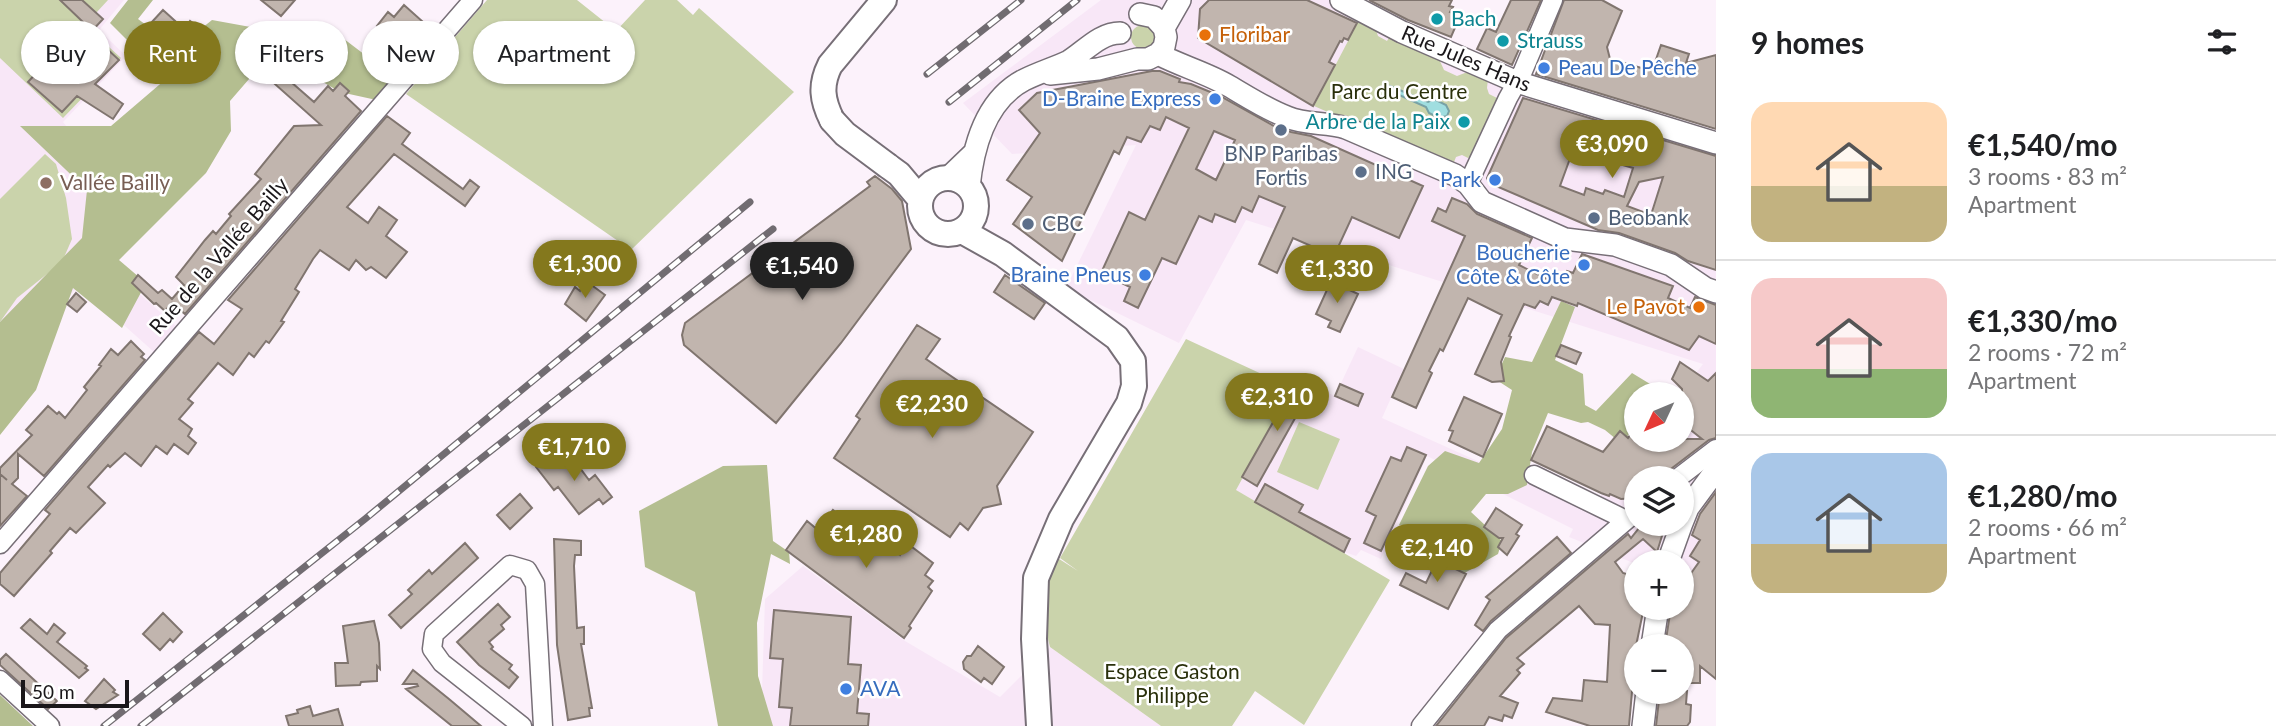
<!DOCTYPE html>
<meta charset="utf-8">
<style>
body{margin:0;font-family:Lato,sans-serif;background:#f6f6f6;color:#202124;height:100vh;display:flex;flex-direction:column;font-size:26px;white-space:nowrap}
*{box-sizing:border-box;margin:0}
p{font-size:23px;color:#757577}
.icon{flex:none;width:38px;height:38px;fill:none;stroke:currentColor;stroke-width:2;stroke-linecap:round;stroke-linejoin:round}
.map{position:relative;flex:1;overflow:hidden}
.panel{display:flex;flex-direction:column;background:#fff;width:560px}
.panel>*{flex:none}
.top-card{position:absolute;left:21px;top:21px;width:665px;height:63px;display:flex;gap:14px}
.needle{width:46px;rotate:226deg}
.tools{position:absolute;left:1624px;top:382px;display:grid;gap:14px}
.tools a{display:grid;place-items:center;width:70px;height:70px;border-radius:50%;background:#fff;box-shadow:0 2px 5px #0004;font-size:35px}
.scale{position:absolute;left:21px;bottom:18px;width:108px;box-sizing:border-box;padding-left:7px;border:4px solid #1a171a;border-top:0;font-size:19px;line-height:24px;white-space:nowrap;color:#1a171a;-webkit-text-stroke:5px #fff;paint-order:stroke}
.price{position:absolute;translate:-50% -60px;padding:0 16px;border-radius:24px;background:#84781d;color:#fff;font-size:23px;line-height:46px;filter:drop-shadow(0 2px 4px #0008)}
.price::after{content:'';position:absolute;left:50%;top:42px;width:21px;height:16px;margin-left:-10px;background:inherit;clip-path:polygon(0 0,100% 0,50% 100%)}
.price.current{background:#222;color:#fff}
ul{padding:0;list-style:none}
li{display:flex;align-items:center;gap:21px;height:175px;padding:0 35px}
li+li{border-top:2px solid #e0e0e0}
li span{display:grid;place-items:center;flex:none;width:196px;height:140px;border-radius:21px;color:#555}
li>.icon{margin-inline-start:auto}
span .icon{width:84px;height:84px;fill:#fffc;stroke-width:1}
li b{font-size:30px}
h2{display:flex;justify-content:space-between;align-items:center;height:84px;padding:0 35px;font-size:30px}
.chip{padding:0 24px;border-radius:32px;background:#fff;box-shadow:0 2px 5px #0004;font-size:24px;line-height:63px}
.chip.current{background:#84781d;color:#fff}
main{display:flex;flex:1;min-height:0}
.map>svg:first-child{display:block}
.built{fill:#f8e7f7;fill-rule:evenodd}
.green{fill:#cad3ab}
.forest{fill:#b4be90}
.water{fill:#a0dee0;stroke:#78a2a5;stroke-width:2}
.building{fill:#c1b5ae;stroke:#80756f;stroke-width:2;fill-rule:evenodd}
.lines{fill:none;stroke-linecap:round;stroke-linejoin:round}
.minor-casing{stroke:#776f77;stroke-width:21}
.tertiary-casing{stroke:#776f77;stroke-width:24}
.secondary-casing{stroke:#776f77;stroke-width:28}
.minor{stroke:#fff;stroke-width:18}
.tertiary{stroke:#fff;stroke-width:21}
.secondary{stroke:#fff;stroke-width:24}
.rail-casing{stroke:#716c71;stroke-width:7}
.rail{stroke:#fff;stroke-width:4.5;stroke-dasharray:13;stroke-linecap:butt}
.secondary-bridge-casing{stroke:#776f77;stroke-width:28;stroke-linecap:butt}
.secondary-bridge{stroke:#fff;stroke-width:24}
.culture-dot{fill:#0f9aa8;stroke:#fff;stroke-width:2.5}
.food-dot{fill:#e8710a;stroke:#fff;stroke-width:2.5}
.shop-dot{fill:#3f7fe0;stroke:#fff;stroke-width:2.5}
.service-dot{fill:#5c6f8a;stroke:#fff;stroke-width:2.5}
.education-dot{fill:#8d6e63;stroke:#fff;stroke-width:2.5}
.labels{text-anchor:middle;stroke-width:5;stroke-linejoin:round;paint-order:stroke}
.culture-label{font-size:21px;fill:#0d838f;stroke:#fff;text-anchor:start}
.food-label{font-size:21px;fill:#c56008;stroke:#fff;text-anchor:start}
.street-label{font-size:21px;fill:#1a171a;stroke:#fff}
.shop-label{font-size:21px;fill:#366cbe;stroke:#fff;text-anchor:end}
.park-label{font-size:21px;fill:#2a300b;stroke:#fff}
.service-label{font-size:21px;fill:#4e5e75;stroke:#fff;text-anchor:start}
.education-label{font-size:21px;fill:#785e54;stroke:#fff;text-anchor:start}
</style>
<main>
<div class="map">
<svg width="1716" height="726" viewBox="0 0 1716 726">
<rect width="100%" height="100%" fill="#fcf2fb"/>
<path class="built" d="M0 0H124L99 30 126 56 63 122 89 153 92 252 176 326 154 352 79 285 0 384Z
M1101 0H1331L1536 79 1716 140V595L1682 582V562H1636V564L1569 537 1573 529 1427 456 1381 559 1361 550 1356 556 1344 552 1235 490 1297 380 1311 388 1313 386 1335 396 1358 347 1404 369 1382 418 1589 511 1645 439H1682L1680 394 1703 364 1246 220 1179 343 1066 288 1136 145 1012 154 963 103ZM1636 478H1682V523H1636Z
M803 566 905 641 1000 697 1050 647 1161 726H771L762 691 765 599Z"/>
<path class="green" d="M0 0H108L85 25 121 58 63 118 0 58Z
M487 0H577L616 31 645 0H677L693 15 699 8 794 92 631 250 406 94Z
M1358 22 1376 30 1378 36 1387 41 1390 36 1439 59 1444 70 1457 76 1470 71 1488 79 1487 88 1489 94 1497 98 1498 101 1475 154 1468 158 1462 155 1456 157 1454 162 1447 165 1352 123 1354 119 1345 115 1339 117 1314 106Z
M1131 37a12 12 0 1 1 24 0a12 12 0 1 1-24 0Z
M45 154 56 164 66 198 72 239 62 262 17 298 0 322V199Z
M1186 339 1292 388 1236 490 1390 580 1304 725 1255 691 1232 726H1161L1050 647 1038 599 1056 557 1078 571 1060 558Z
M1299 422 1340 439 1318 490 1277 472Z"/>
<path class="forest" d="M128 0H153L138 19 177 48 212 20 262 29 323 23 398 80 381 101 340 92 297 67 262 64 230 101 231 131 206 173 119 260 146 283 122 328 73 288 36 390 0 435V322L82 238 87 190 20 126H111L166 79 110 23Z
M1561 301 1575 307 1555 360 1583 374 1585 405 1596 411 1632 373 1660 390 1658 394H1636V424L1622 444 1605 430 1588 422 1581 423 1548 413 1532 452 1527 485 1508 494H1486L1471 512 1502 541 1498 554 1461 575 1443 558 1432 527 1399 525 1428 466 1445 451 1479 463 1502 429 1512 390 1495 379 1505 357 1532 362Z
M767 465 773 541 789 552 790 564 771 554 757 623 758 676 773 726H718L695 592 645 567 639 511 723 466Z
M0 695 33 726H0Z"/>
<path class="water" d="M1390 86 1428 102 1434 99 1446 105 1449 111 1447 116 1439 118 1429 113 1426 107 1388 90Z"/>
<path class="building" d="M60 0H82L103 19 90 33 119 60 95 84 123 104 113 119 77 96 62 112 28 82 83 22Z
M261 0H295L281 16Z
M1209 0H1307L1357 23 1348 40 1344 38 1342 42 1340 41 1329 62 1335 65 1313 106 1198 38 1200 9Z
M1369 0H1452L1449 6 1453 7 1450 12 1460 16 1451 37 1408 20Z
M1511 0H1541L1512 65 1477 49 1487 28 1496 32Z
M1564 0H1602L1622 11 1607 47 1610 59 1645 69 1646 67 1653 68 1661 45 1689 54 1686 63 1716 55V129L1536 74Z
M404 5 432 30 403 64 380 44 388 36 377 26 388 12 394 17Z
M163 10 184 29 190 21 203 31 189 46 166 28 162 33 151 23Z
M275 68 314 102 328 86 333 91 340 83 349 91 345 96 361 111 185 314 172 303 165 311 156 303 154 304 132 283 138 275 158 293 162 290 172 299 184 285 176 277 205 240 213 231 216 234 231 216 229 214 261 179 255 174 294 126 321 125 267 77Z
M1152 71H1160L1180 79 1179 82 1191 84 1220 96 1274 126 1291 132 1311 136 1423 186 1399 238 1352 217 1334 256 1293 238 1277 273 1259 264 1285 207 1259 196 1252 212 1242 207 1235 222 1215 214 1212 222 1199 216 1176 264 1162 258 1138 308 1124 301 1130 287 1101 273 1129 212 1145 220 1189 128 1166 117 1160 130 1150 126 1141 142 1127 137 1119 154 1114 151 1062 261 1013 224 1032 197 1007 180 1040 133 1019 110 1037 93ZM1214 131 1235 140 1216 180 1196 169Z
M1523 98 1716 156V270L1688 261 1675 253 1619 233 1598 230 1489 183 1487 178ZM1576 142 1607 156 1606 160 1633 168 1624 197 1605 190 1603 194 1586 188 1584 195 1560 186ZM1663 177 1651 215 1627 206 1639 182Z
M387 116 410 133 402 144 463 189 470 180 479 187 465 206 394 154 347 207 368 223 379 207 397 220 386 236 407 252 386 278 371 267 366 270 356 260 349 270 320 250 313 259 295 289 299 292 281 321 284 322 269 343 266 341 254 357 249 353 233 375 218 363 188 399 193 403 179 419 192 429 188 436 196 443 188 454 174 444 167 454 156 446 141 466 125 453 110 467 108 465 88 487 105 503 76 533 70 528 50 551 52 553 14 596 0 584V573L50 514 45 510 199 332 214 344 242 309 228 300Z
M875 176 892 189 902 201 911 249 841 343 776 423 684 345 682 335 685 323 870 186 867 182Z
M1452 198 1467 204 1477 214 1532 238 1519 265 1559 285 1567 271 1573 273 1582 254 1585 255 1673 286 1668 298 1690 308 1695 297 1716 305V344L1699 336 1689 350 1578 303 1577 306 1552 297 1548 305 1540 301 1535 308 1524 304 1509 336 1511 337 1501 362 1504 381 1492 382 1475 374 1502 315 1468 298 1443 351 1440 349 1429 371 1432 373 1416 408 1392 397 1465 236 1432 221 1438 208 1446 212Z
M1005 275 1045 303 1034 319 994 292Z
M586 281 605 295 586 321 565 304 575 287 580 291Z
M1331 281 1358 294 1340 332 1328 327 1331 321 1316 314Z
M76 293 86 302 77 312 67 304Z
M917 325 940 339 926 359 1033 432 997 486 1001 504 983 508 968 530 960 523 950 537 834 458 860 419 856 416Z
M131 341 144 354 141 357 145 360 44 476 18 454V478L12 484 27 496 0 526V474L7 480 0 474V468L32 435 26 430 48 406 57 414 59 412 65 418 87 390 84 387 101 366 99 365 111 349 118 355Z
M1561 345 1581 353 1576 364 1556 356Z
M1680 362 1708 381 1716 373V438L1709 440 1671 469 1667 478H1636V498L1621 499 1610 494 1609 496 1601 493 1531 460 1547 426 1603 452 1620 431 1628 438 1634 430 1636 439H1702L1682 423V389L1672 379Z
M1297 380 1312 388 1257 486 1242 477Z
M1340 384 1363 394 1358 406 1335 396Z
M1464 397 1502 414 1483 457 1449 441 1453 431 1449 430Z
M1407 447 1426 455 1381 551 1364 543 1376 516 1366 511 1391 457 1401 461Z
M568 452 589 480 595 475 612 497 603 504 599 499 579 514 558 487 554 490 536 467 545 460 550 465Z
M1265 484 1303 505 1299 512 1350 539 1344 552 1255 502Z
M1716 492V679L1700 666V683H1682V646H1665L1671 607H1682V586L1699 562 1690 556 1700 540 1692 535 1700 514Z
M520 494 532 508 510 529 497 515Z
M1496 508 1522 525 1516 534 1519 536 1507 555 1498 547 1503 538H1499L1484 527Z
M833 510 889 551 891 548 900 555 908 544 933 563 925 575 933 581 928 587 932 591 909 626 911 628 904 638 786 550 807 521 818 530Z
M1643 523H1666L1657 552 1643 539 1615 562 1623 573 1636 577V607H1644L1636 646 1629 726H1590L1546 712 1553 698 1582 701 1584 680 1607 682 1610 625 1595 624 1579 606 1517 658 1524 664 1517 670 1520 673 1500 696 1518 703 1512 718 1504 715 1502 721 1489 717 1484 726H1436L1506 638 1628 534 1631 538Z
M1557 537 1571 553 1491 621 1483 631 1475 625 1490 600 1486 597Z
M554 539 581 541V555H575L574 566 577 628 584 627V644H581L592 708H589L590 716 568 720 557 645Z
M465 543 478 558 401 628 389 615 412 594 408 590 429 570 432 574Z
M1437 560 1466 574 1448 609 1400 585 1406 573 1426 583Z
M498 604 510 617 501 625 504 629 489 642 493 647 491 649 512 665 509 669 518 677 509 688 479 665 457 642Z
M774 610 851 617 848 664 861 665 857 713 869 714 868 726H790L792 708 779 707 783 659 770 658Z
M163 613 182 632 173 642 170 639 160 650 143 634Z
M30 619 47 634 54 624 65 633 57 642 87 666 85 668 88 670 79 678 21 628Z
M374 621 379 643 380 669 377 666V681L361 682 360 685 336 686 335 663H348L343 626Z
M978 646 1004 667 992 684 984 678 981 682 964 669 963 662 967 656H971Z
M6 654 57 701 48 709 0 665V660Z
M413 670 449 699 481 726H452L406 689 418 686 417 684H403Z
M104 679 115 690 113 692 118 695 96 709 85 701Z
M1660 691H1687L1686 704 1691 705 1690 722 1687 726H1656Z
M310 706 313 716 338 709 343 726H289L286 716 298 713 297 710Z"/>
<g class="lines">
<g class="minor-casing">
<path id="minor" d="M1468 184 1508 98 1523 71 1553 0
M1534 475 1626 520
M1678 478 1716 449
M0 544 473 0
M0 680 50 726
M522 726 442 663 432 649 434 634 510 565 527 570 535 584 543 726
M1421 726 1498 630 1636 512"/>
</g>
<g class="tertiary-casing">
<path id="tertiary" d="M1341 0 1402 32 1517 82 1716 143
M1164 28 1180 0
M1158 54C1181 66 1207 73 1229 86 1248 97 1266 109 1287 117 1305 125 1327 122 1346 128L1455 175 1468 184 1482 202 1565 239 1615 245 1671 265 1705 288 1716 292
M1050 74 1098 69 1137 59H1148L1158 54 1164 47 1166 37 1164 28 1154 17 1140 14
M949 177 974 153
M969 187C973 147 986 100 1024 80 1038 73 1054 68 1069 61 1085 51 1100 33 1120 33
M1682 523 1688 508 1716 470
M1668 562 1682 523
M1652 646 1658 607
M1643 726 1647 691"/>
</g>
<g class="secondary-casing">
<path id="secondary" d="M832 120C822 100 820 85 830 65L884 0
M888 166 899 174 920 199
M920 206a28 28 0 1 1 56 0a28 28 0 1 1-56 0Z
M962 231 1003 254 1117 338 1133 361 1134 386 1129 403 1061 519 1036 578 1034 639 1039 726"/>
</g>
<use href="#minor" class="minor"/>
<use href="#tertiary" class="tertiary"/>
<use href="#secondary" class="secondary"/>
<g class="rail-casing">
<path id="rail" d="M927 74 1021 0
M949 102 1077 0
M104 726 365 519 750 202
M141 726 773 229"/>
</g>
<use href="#rail" class="rail"/>
<g class="secondary-bridge-casing">
<path id="secondary-bridge" d="M832 120 845 134 888 166"/>
</g>
<use href="#secondary-bridge" class="secondary-bridge"/>
</g>
<g class="culture-dot">
<circle cx="1437" cy="19" r="7"/>
<circle cx="1503" cy="41" r="7"/>
<circle cx="1464" cy="122" r="7"/>
</g>
<g class="food-dot">
<circle cx="1205" cy="35" r="7"/>
<circle cx="1699" cy="307" r="7"/>
</g>
<g class="shop-dot">
<circle cx="1544" cy="68" r="7"/>
<circle cx="1215" cy="99" r="7"/>
<circle cx="1495" cy="180" r="7"/>
<circle cx="1584" cy="265" r="7"/>
<circle cx="1145" cy="275" r="7"/>
<circle cx="846" cy="689" r="7"/>
</g>
<g class="service-dot">
<circle cx="1281" cy="130" r="7"/>
<circle cx="1361" cy="172" r="7"/>
<circle cx="1594" cy="218" r="7"/>
<circle cx="1028" cy="224" r="7"/>
</g>
<circle class="education-dot" cx="46" cy="183" r="7"/>
<g class="labels">
<g class="culture-label">
<text x="1451" y="26">Bach</text>
<text x="1517" y="48">Strauss</text>
<text x="1450" y="129" text-anchor="end">Arbre de la Paix</text>
</g>
<g class="food-label">
<text x="1219" y="42">Floribar</text>
<text x="1685" y="314" text-anchor="end">Le Pavot</text>
</g>
<g class="street-label">
<text transform="translate(1466 59) rotate(23)" y="7">Rue Jules Hans</text>
<text transform="translate(219 256) rotate(-49)" y="7">Rue de la Vallée Bailly</text>
</g>
<g class="shop-label">
<text x="1558" y="75" text-anchor="start">Peau De Pêche</text>
<text x="1201" y="106">D-Braine Express</text>
<text x="1481" y="187">Park</text>
<text x="1570" y="260">Boucherie<tspan x="1570" dy="24">Côte &amp; Côte</tspan></text>
<text x="1131" y="282">Braine Pneus</text>
<text x="860" y="696" text-anchor="start">AVA</text>
</g>
<g class="park-label">
<text x="1399" y="99">Parc du Centre</text>
<text x="1172" y="679">Espace Gaston<tspan x="1172" dy="24">Philippe</tspan></text>
</g>
<g class="service-label">
<text x="1281" y="161" text-anchor="middle">BNP Paribas<tspan x="1281" dy="24">Fortis</tspan></text>
<text x="1375" y="179">ING</text>
<text x="1608" y="225">Beobank</text>
<text x="1042" y="231">CBC</text>
</g>
<g class="education-label">
<text x="60" y="190">Vallée Bailly</text>
</g>
</g>
</svg>
<div class="tools">
<a><svg class="needle" viewBox="-14 -14 28 28"><path d="M0-13l5 13h-10z" fill="#e53935"/><path d="M0 13l5-13h-10z" fill="#757577"/></svg></a>
<a><svg class="icon" aria-label="layers" viewBox="0 0 24 24"><path d="M12 4l9 5-9 5-9-5zM3 14l9 5 9-5"/></svg></a>
<a>+</a>
<a>−</a>
</div>
<div class="scale">50 m</div>
<b class="price" style="left:1612px;top:180px">€3,090</b>
<b class="price" style="left:585px;top:300px">€1,300</b>
<b class="price current" style="left:802px;top:302px">€1,540</b>
<b class="price" style="left:1337px;top:305px">€1,330</b>
<b class="price" style="left:1277px;top:433px">€2,310</b>
<b class="price" style="left:932px;top:440px">€2,230</b>
<b class="price" style="left:574px;top:483px">€1,710</b>
<b class="price" style="left:866px;top:570px">€1,280</b>
<b class="price" style="left:1437px;top:584px">€2,140</b>
<div class="top-card">
<a class="chip">Buy</a>
<a class="chip current">Rent</a>
<a class="chip">Filters</a>
<a class="chip">New</a>
<a class="chip">Apartment</a>
</div>
</div>
<section class="panel">
<h2>9 homes<svg class="icon" aria-label="filters" viewBox="0 0 24 24"><path d="M4 7h16M4 17h16"/><circle cx="9" cy="7" r="2"/><circle cx="15" cy="17" r="2"/></svg></h2>
<ul>
<li><span style="background:linear-gradient(#ffd9b3 60%,#c2b280 0)"><svg class="icon" aria-label="home" viewBox="0 0 24 24"><path d="M3 11l9-7 9 7M6 9v11h12V9"/></svg></span><div><b>€1,540/mo</b><p>3 rooms · 83 m²</p><p>Apartment</p></div></li>
<li><span style="background:linear-gradient(#f6c9c9 65%,#8fb573 0)"><svg class="icon" aria-label="home" viewBox="0 0 24 24"><path d="M3 11l9-7 9 7M6 9v11h12V9"/></svg></span><div><b>€1,330/mo</b><p>2 rooms · 72 m²</p><p>Apartment</p></div></li>
<li><span style="background:linear-gradient(#a9c7e8 65%,#c2b280 0)"><svg class="icon" aria-label="home" viewBox="0 0 24 24"><path d="M3 11l9-7 9 7M6 9v11h12V9"/></svg></span><div><b>€1,280/mo</b><p>2 rooms · 66 m²</p><p>Apartment</p></div></li>
</ul>
</section>
</main>
